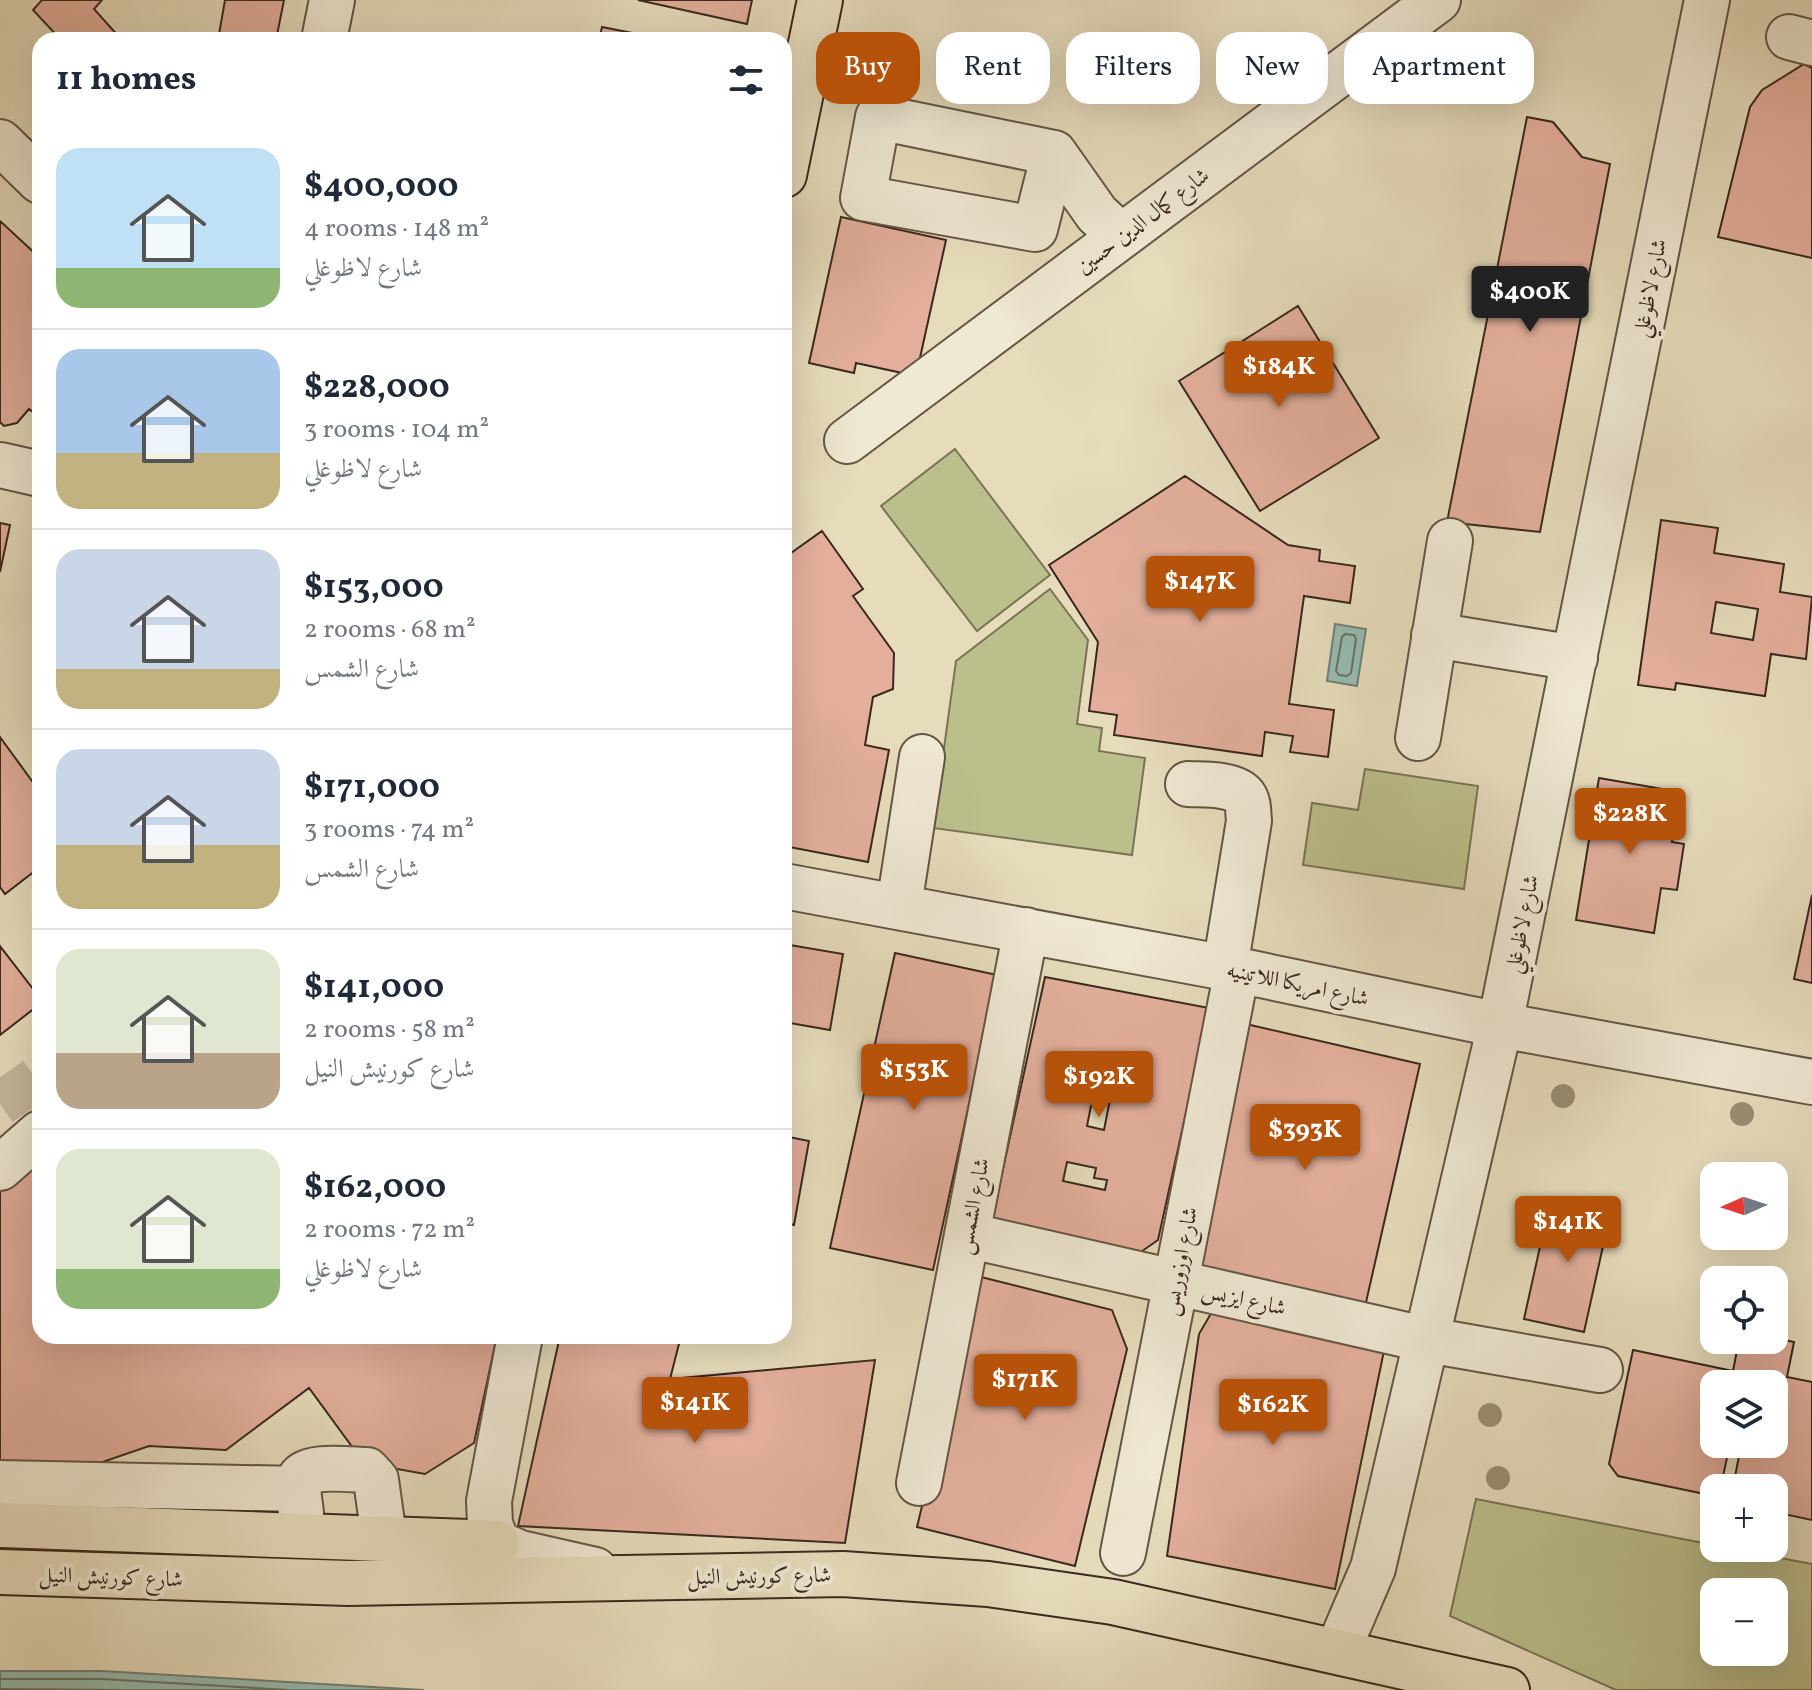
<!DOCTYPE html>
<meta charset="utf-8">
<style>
body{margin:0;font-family:Vollkorn,Amiri,serif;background:#f2f2f3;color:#1f2937;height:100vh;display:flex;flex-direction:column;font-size:30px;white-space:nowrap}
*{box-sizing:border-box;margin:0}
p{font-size:26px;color:#747a83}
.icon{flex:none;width:44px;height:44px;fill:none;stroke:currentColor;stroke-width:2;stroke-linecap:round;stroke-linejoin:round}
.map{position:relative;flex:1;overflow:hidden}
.sheet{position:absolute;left:32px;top:32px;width:760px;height:1312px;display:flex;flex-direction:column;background:#fff;border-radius:24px;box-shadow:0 8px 32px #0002}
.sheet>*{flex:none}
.hud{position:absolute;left:816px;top:32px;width:760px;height:72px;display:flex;gap:16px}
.needle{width:52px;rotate:267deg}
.buttons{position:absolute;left:1700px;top:1162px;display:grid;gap:16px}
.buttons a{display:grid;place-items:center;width:88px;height:88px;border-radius:16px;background:#fff;box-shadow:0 8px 32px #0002;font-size:40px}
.price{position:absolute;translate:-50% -68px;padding:0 18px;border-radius:8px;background:#b45309;color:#fff;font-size:26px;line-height:52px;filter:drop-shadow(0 2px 4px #0008)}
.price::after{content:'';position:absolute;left:50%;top:48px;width:24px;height:18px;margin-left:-12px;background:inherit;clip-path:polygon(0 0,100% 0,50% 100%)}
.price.on{background:#222;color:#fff}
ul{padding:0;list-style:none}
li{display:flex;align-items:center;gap:24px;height:200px;padding:0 24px}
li+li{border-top:2px solid #e0e1e3}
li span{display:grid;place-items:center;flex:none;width:224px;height:160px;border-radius:24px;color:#555}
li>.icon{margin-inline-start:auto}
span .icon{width:96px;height:96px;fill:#fffc;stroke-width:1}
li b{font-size:34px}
h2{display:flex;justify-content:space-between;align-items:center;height:96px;padding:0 24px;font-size:34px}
.chip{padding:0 28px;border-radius:24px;background:#fff;box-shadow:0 8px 32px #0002;font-size:28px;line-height:72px}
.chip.on{background:#b45309;color:#fff}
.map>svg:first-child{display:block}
.green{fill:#bbbf8c;stroke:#7a7456;stroke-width:2;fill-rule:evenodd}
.water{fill:#96bcb1;stroke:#718177;stroke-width:2}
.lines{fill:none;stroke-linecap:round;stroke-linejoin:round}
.shore{stroke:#687268;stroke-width:2}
.building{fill:#e3af9c;stroke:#3a281f;stroke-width:2;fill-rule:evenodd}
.highway-tunnel{stroke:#c4b89d;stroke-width:44;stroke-dasharray:44 22;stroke-linecap:butt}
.minor-casing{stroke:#655546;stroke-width:48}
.major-casing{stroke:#3a281f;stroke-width:48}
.highway-casing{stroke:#3a281f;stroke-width:48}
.minor{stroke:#efe8d3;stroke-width:44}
.major{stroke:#e6dcbc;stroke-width:44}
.highway{stroke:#e6dcbc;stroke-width:44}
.tree{fill:#998e74}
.labels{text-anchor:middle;stroke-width:8;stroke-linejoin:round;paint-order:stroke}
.street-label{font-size:22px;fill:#3a281f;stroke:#efe8d3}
</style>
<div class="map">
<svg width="1812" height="1690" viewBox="0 0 1812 1690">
<rect width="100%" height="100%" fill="#e6dcbc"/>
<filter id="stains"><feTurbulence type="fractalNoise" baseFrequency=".0025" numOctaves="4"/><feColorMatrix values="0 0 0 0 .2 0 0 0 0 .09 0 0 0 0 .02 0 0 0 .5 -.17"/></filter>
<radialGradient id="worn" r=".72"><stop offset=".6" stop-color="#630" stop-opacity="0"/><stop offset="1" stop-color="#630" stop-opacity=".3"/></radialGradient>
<path class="green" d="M955 449 1050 575 977 631 881 506Z
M1050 589 1088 640 1077 724 1102 728 1099 751 1145 758 1132 855 933 828 956 661Z
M1365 769 1478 786 1464 889 1303 865 1312 803 1358 810Z
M1476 1499 1714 1545V1548H1729L1812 1564V1690H1616L1450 1616ZM1714 1592H1774V1652H1714Z"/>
<path class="water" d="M1335 624 1366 629 1357 686 1327 681Z
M0 1671H102L424 1690H0Z"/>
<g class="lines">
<path class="shore" d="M1345 634 1354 635 1356 639 1351 673 1347 676 1339 675 1336 671 1342 637Z
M0 1679H102L289 1690
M0 1689 120 1690"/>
</g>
<path class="building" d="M42 0H102L94 9 121 39 61 40 33 10Z
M225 0H284L276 40H218Z
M638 0H752L747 24Z
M602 27 668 40H599Z
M1804 64 1812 68V258L1718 237 1750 107 1762 90Z
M1527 117 1553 122 1582 157 1610 164 1540 532 1447 522Z
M841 217 946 240 916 376 856 363 854 373 809 363Z
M0 221 40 258V418L29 409 17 423 4 426 0 422Z
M1298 306 1379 438 1260 511 1179 381Z
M1185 476 1288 545 1320 550 1319 561 1355 566 1350 603 1304 596 1289 704 1334 710 1328 757 1290 752 1293 736 1265 732 1262 756 1114 735 1117 715 1089 711 1098 642 1049 565Z
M1661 520 1718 528 1714 553 1784 564 1780 592 1812 597 1806 659 1771 654 1765 696 1676 683 1675 690 1638 685ZM1716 602 1758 609 1753 640 1711 633Z
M0 523 10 525 0 572Z
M822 531 863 589 853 596 894 653 893 689 873 697 865 745 889 750 868 862 784 846V558Z
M0 737 40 792V867L5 894 0 887Z
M1599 778 1680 792 1672 842 1684 844 1677 890 1661 888 1654 933 1576 920Z
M1812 895V983L1794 979Z
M784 944 843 954 830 1030 784 1022Z
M0 946 40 998V1004L0 1035Z
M895 953 997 975 933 1270 830 1248Z
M1045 977 1209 1008 1158 1240 1128 1261 990 1228ZM1100 1066 1116 1070 1111 1092 1095 1089ZM1093 1096 1110 1099 1104 1130 1087 1126ZM1067 1162 1096 1168 1094 1178 1107 1180 1105 1190 1063 1181Z
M1246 1024 1420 1064 1362 1320 1204 1284 1193 1262Z
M784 1136 809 1141 794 1225 784 1223Z
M40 1153V1336H497L474 1443 425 1474 364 1463 309 1388 226 1450 149 1446 91 1466 0 1461V1183Z
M1551 1197 1611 1210 1584 1332 1524 1319Z
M977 1276 1112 1310 1127 1349 1075 1566 917 1527Z
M1213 1310 1386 1341 1335 1589 1167 1556 1199 1334Z
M560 1336H681L670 1379 875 1360 845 1543 518 1526Z
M1774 1338 1794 1342 1787 1377 1812 1382V1520L1774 1512V1488H1747V1485L1734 1482 1739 1456 1728 1453 1722 1481 1709 1478 1705 1494 1618 1476 1609 1464 1633 1350 1733 1371 1739 1340ZM1714 1384H1774V1444H1714Z"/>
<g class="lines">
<path class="highway-tunnel" d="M0 1104 40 1076"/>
<g class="minor-casing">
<path id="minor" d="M1789 37 1812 43
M324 40 332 0
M878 117 1054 153 1035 229 863 198Z
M0 142 40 181
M1054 153 1097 214 1121 236
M847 441 1438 0
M0 465 40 474
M1434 635 1575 658
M1418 738 1450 541
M1188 784C1203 785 1234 783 1244 796 1249 802 1248 813 1249 821L1225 968
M784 886 1237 970 1500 1025 1812 1082
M899 906 922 757
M0 1168 40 1133
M967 1235 1428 1340 1600 1370
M520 1336 489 1501 490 1524 497 1543 520 1553 595 1570
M0 1483 299 1489
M919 1483 1026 930
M301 1513C300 1503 297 1489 299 1480 305 1463 352 1470 367 1470L376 1480 384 1537
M1123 1553 1237 970
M1338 1650 1373 1568 1500 1025 1707 0"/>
</g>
<g class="major-casing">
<path id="major" d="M0 1525 497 1543"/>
</g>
<g class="highway-casing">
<path id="highway" d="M784 175 820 0
M0 1572 348 1583 843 1574 988 1584 1113 1602 1507 1690"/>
</g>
<use href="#minor" class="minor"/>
<use href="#major" class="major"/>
<use href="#highway" class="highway"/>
</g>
<g class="tree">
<circle cx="1563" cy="1096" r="12"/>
<circle cx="1742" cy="1114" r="12"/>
<circle cx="1490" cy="1415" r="12"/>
<circle cx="1498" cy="1478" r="12"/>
</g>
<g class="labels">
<g class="street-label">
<text transform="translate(1142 220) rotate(-37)" y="8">شارع كمال الدين حسين</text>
<text transform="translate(1649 288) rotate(-79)" y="8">شارع لاظوغلي</text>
<text transform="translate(1521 924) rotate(-79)" y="8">شارع لاظوغلي</text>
<text transform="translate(1298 983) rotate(12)" y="8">شارع امريكا اللاتينيه</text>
<text transform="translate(972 1206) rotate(-79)" y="8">شارع الشمس</text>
<text transform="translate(1179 1261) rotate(-79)" y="8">شارع اوزوريس</text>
<text transform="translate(1244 1298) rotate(13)" y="8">شارع ايزيس</text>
<text transform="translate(759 1575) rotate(-1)" y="8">شارع كورنيش النيل</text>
<text transform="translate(111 1576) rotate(2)" y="8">شارع كورنيش النيل</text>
</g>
</g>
<rect width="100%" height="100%" filter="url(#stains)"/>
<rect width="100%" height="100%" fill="url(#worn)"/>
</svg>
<div class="buttons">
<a><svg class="needle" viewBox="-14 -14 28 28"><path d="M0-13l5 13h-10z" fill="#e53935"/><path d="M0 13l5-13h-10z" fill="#747a83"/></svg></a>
<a><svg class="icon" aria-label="locate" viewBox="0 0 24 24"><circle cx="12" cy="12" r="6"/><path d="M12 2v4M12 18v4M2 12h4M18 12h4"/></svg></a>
<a><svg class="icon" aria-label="layers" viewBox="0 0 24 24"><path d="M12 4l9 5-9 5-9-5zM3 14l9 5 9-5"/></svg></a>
<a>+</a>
<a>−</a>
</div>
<b class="price on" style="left:1530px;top:334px">$400K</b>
<b class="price" style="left:1279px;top:409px">$184K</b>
<b class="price" style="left:1200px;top:624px">$147K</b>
<b class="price" style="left:1630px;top:856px">$228K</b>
<b class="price" style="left:914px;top:1112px">$153K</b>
<b class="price" style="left:1099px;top:1119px">$192K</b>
<b class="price" style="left:1305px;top:1172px">$393K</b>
<b class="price" style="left:1568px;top:1264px">$141K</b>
<b class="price" style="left:1025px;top:1422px">$171K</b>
<b class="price" style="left:695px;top:1445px">$141K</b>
<b class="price" style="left:1273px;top:1447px">$162K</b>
<div class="hud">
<a class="chip on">Buy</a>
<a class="chip">Rent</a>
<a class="chip">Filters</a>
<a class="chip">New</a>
<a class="chip">Apartment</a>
</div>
<section class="sheet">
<h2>11 homes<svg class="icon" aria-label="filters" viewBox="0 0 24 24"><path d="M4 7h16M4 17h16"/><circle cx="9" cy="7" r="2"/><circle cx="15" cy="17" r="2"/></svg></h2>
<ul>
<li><span style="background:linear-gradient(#bfe0f5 75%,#8fb573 0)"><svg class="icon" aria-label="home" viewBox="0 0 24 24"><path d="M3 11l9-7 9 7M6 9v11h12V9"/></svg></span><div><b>$400,000</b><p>4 rooms · 148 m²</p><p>شارع لاظوغلي</p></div></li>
<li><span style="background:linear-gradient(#a9c7e8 65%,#c2b280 0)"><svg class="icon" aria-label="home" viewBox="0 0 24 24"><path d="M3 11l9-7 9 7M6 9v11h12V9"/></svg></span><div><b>$228,000</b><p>3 rooms · 104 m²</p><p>شارع لاظوغلي</p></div></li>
<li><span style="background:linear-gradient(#c9d6e8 75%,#c2b280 0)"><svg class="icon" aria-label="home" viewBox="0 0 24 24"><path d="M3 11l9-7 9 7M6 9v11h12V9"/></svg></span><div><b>$153,000</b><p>2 rooms · 68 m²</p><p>شارع الشمس</p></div></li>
<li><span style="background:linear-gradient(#c9d6e8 60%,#c2b280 0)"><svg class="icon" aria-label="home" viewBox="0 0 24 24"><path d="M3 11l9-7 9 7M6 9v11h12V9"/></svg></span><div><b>$171,000</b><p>3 rooms · 74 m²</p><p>شارع الشمس</p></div></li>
<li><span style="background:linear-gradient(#dfe7d0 65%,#b9a48a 0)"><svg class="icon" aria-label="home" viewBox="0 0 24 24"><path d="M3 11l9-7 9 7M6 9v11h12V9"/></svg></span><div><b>$141,000</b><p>2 rooms · 58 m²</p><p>شارع كورنيش النيل</p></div></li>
<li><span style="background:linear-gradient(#dfe7d0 75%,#8fb573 0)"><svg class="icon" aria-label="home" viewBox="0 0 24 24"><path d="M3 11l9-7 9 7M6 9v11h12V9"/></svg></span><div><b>$162,000</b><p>2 rooms · 72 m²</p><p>شارع لاظوغلي</p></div></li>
</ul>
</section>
</div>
